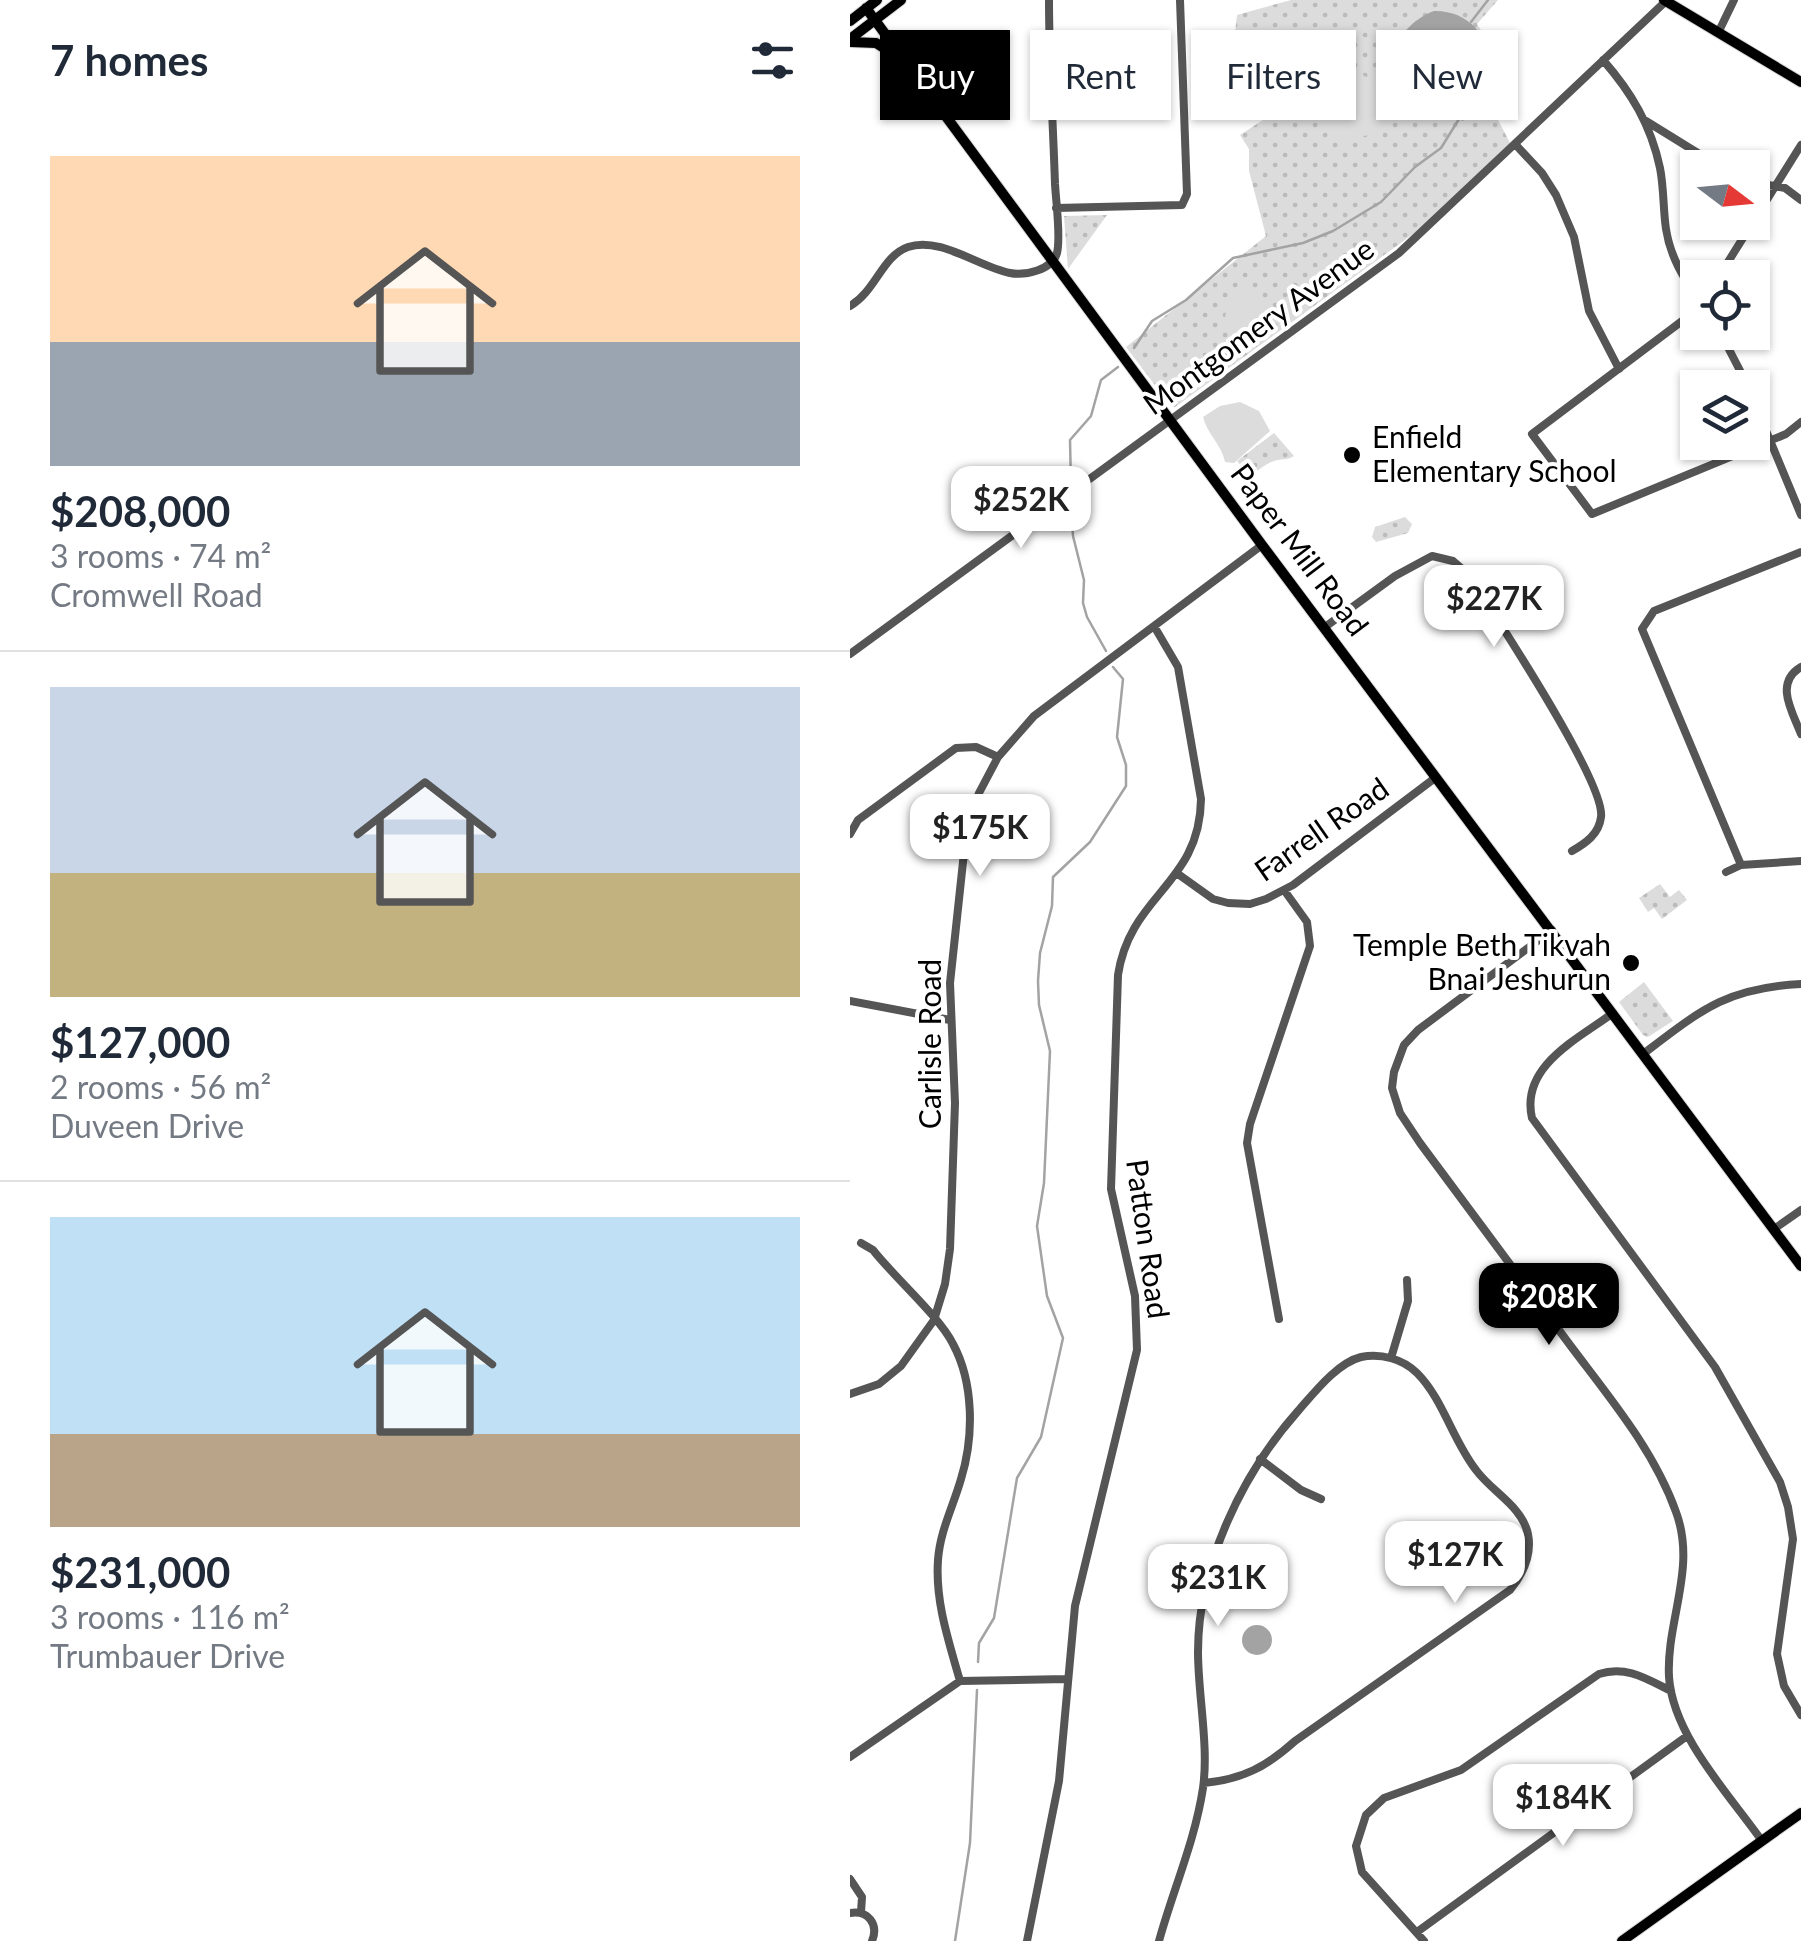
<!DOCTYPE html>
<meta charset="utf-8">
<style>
body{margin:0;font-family:Lato,sans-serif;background:#f2f2f3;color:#1f2937;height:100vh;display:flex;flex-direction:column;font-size:38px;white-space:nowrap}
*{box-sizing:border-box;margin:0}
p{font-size:32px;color:#747a83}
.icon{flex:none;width:55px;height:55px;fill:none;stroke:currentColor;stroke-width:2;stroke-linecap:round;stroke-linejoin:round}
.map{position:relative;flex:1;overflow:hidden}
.sheet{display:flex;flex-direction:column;background:#fff;width:850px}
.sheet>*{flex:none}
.top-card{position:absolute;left:30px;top:30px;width:770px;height:90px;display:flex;gap:20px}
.needle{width:65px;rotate:106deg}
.tools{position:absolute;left:830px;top:150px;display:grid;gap:20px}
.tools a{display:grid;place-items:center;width:90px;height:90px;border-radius:0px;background:#fff;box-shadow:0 2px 8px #0004;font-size:50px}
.price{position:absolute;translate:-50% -85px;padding:0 22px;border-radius:20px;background:#fff;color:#222;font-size:32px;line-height:65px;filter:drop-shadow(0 2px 5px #0008)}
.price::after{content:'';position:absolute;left:50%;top:60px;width:30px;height:22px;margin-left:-15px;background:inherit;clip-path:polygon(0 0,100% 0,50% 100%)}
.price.active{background:#000;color:#fff}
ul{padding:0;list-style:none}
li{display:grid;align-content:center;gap:20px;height:530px;padding:0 50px}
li+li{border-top:2px solid #e0e1e3}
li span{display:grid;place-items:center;height:310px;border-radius:0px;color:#555}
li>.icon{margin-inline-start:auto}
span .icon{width:180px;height:180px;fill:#fffc;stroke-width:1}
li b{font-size:42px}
h2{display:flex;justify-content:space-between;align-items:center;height:120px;padding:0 50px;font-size:42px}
.chip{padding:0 35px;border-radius:0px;background:#fff;box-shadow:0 2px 8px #0004;font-size:35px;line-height:90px}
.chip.active{background:#000;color:#fff}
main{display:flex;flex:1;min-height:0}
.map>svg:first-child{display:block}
.park{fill:url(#park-dots)}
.garden{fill:#dcdcdc}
.water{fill:#a3a3a3}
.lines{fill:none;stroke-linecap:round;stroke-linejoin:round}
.stream{stroke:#a3a3a3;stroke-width:2.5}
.major-casing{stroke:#dbdbdb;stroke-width:12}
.minor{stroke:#555;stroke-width:8}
.major{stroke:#000;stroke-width:10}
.poi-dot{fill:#000;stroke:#fff;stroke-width:4}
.labels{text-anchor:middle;stroke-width:8;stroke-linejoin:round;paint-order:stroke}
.street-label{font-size:30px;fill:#000;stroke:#fff}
.poi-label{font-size:30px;fill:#000;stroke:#fff;text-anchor:start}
</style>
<main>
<section class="sheet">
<h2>7 homes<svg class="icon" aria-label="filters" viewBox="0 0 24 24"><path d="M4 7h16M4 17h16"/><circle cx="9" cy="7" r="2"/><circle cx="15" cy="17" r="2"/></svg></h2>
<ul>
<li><span style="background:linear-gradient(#ffd9b3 60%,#9aa5b1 0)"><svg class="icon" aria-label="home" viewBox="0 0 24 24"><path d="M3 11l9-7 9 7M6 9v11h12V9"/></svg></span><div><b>$208,000</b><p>3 rooms · 74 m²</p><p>Cromwell Road</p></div></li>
<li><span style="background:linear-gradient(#c9d6e8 60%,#c2b280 0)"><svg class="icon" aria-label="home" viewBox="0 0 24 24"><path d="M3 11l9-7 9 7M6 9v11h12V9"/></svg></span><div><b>$127,000</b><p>2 rooms · 56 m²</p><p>Duveen Drive</p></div></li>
<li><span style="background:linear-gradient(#bfe0f5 70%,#b9a48a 0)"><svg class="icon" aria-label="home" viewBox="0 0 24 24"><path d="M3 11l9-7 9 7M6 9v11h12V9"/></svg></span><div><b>$231,000</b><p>3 rooms · 116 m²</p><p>Trumbauer Drive</p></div></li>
</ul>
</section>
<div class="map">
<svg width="951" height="1941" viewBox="0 0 951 1941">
<defs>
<pattern id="park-dots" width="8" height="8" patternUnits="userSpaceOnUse" patternTransform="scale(2.5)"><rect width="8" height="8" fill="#dcdcdc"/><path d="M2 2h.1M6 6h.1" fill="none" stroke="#bbb" stroke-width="1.8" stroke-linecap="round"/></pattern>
</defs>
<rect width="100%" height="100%" fill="#fff"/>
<path class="park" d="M441 0H648L627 24C651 62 655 64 642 108L660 143 570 229 325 407 320 405 276 347 416 236 399 171V149L390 135 416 118 447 106 429 65 382 60 387 15Z
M257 215 218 269 214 216Z
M424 433 444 456C436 461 432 458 424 461 413 464 409 473 397 473L387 461Z
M555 517 562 524 558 533 526 542 522 537 525 527Z
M810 884 820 897 829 890 837 900 812 919 804 908 798 912 789 898Z
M794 982 823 1021 798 1037 793 1035 769 1002Z"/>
<path class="garden" d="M489 61H498L502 69 542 92 525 134 497 139 469 122 458 110 488 69Z
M396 282 425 314 433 317 431 324 424 323 387 347 374 324 378 299Z
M390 402 409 411 420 431 384 463 375 462C372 445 357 434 353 417L370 406Z"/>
<path class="water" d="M584 11C626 10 650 50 635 88 630 100 619 109 613 121L585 106 543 56C545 37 566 17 584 11Z
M392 1640a15 15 0 1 1 30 0a15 15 0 1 1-30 0Z"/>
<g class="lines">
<path class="stream" d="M621 22 638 0
M284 348 302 321 336 300 383 258 453 243 483 231 531 202 565 167 591 148 609 119
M221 486 220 440 241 416 251 380 268 367
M221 501 223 536 234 580 233 603 237 617 256 651
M128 1662 129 1643 144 1618 167 1478 191 1437 213 1338 197 1296 187 1226 194 1183 200 1051 189 1005 188 981 190 953 202 906 203 877 240 842 276 786V765L267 737 273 679 263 667
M105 1941 120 1843 127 1690"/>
<g class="major-casing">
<path id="major" d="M814 0 951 82
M16 8 412 545 951 1266
M0 21 27 0
M0 39 51 0
M0 42 26 43 50 58
M772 1941 951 1813"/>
</g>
<path class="minor" d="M869 31 884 0
M753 60C781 92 801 125 810 168 814 188 813 209 816 229 820 256 833 277 848 299
M796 121 872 168
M665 144 692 173 706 195 724 237 739 311 769 369
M902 182 935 188 951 200
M206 208 332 205 337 194 330 0
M868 278 951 145
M0 306C26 291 32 256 58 247 90 236 129 267 160 273 175 276 202 270 207 253 211 237 206 202 205 184 203 123 199 61 199 0
M848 309 682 434 742 514 936 434 951 422
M870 332 899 388
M902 397 951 515
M475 627 545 576 582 556 603 561 618 574C642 611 756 783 751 817 749 834 736 843 722 851
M0 654 549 253 816 1
M951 667C924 683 942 711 951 734
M0 834 8 820 106 748 126 747 148 757
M891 865 792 629 804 611 951 552
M876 872 891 865 951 861
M328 874 363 899 378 903 400 904 416 899 443 885 585 778
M702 930 568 1030 554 1045 544 1072 542 1088 550 1113 570 1143C620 1210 670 1278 720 1345 759 1397 804 1450 826 1512 847 1568 816 1621 819 1677 823 1736 879 1794 912 1841
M0 1001 100 1020
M763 1013C728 1039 670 1066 682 1118L865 1367 930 1482 938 1507 943 1539 927 1654 934 1686 951 1715
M793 1054C851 1010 876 988 951 984
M924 1229 951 1210
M11 1243 23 1250C44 1277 89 1316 103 1344 124 1383 124 1437 111 1479 103 1507 90 1531 88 1560 85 1602 99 1642 110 1681
M429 1319 397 1143 400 1124 460 946 457 922 434 890
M541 1358 558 1301 557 1280
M0 1394 29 1384 51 1366 84 1320 95 1284 100 1249 105 1103 100 983 116 834 129 793 148 757 184 716 412 545
M410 1459 451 1490 471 1499
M0 1757 110 1681 216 1679
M0 1879 12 1897 11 1912
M0 1913C18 1910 29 1924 22 1941
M567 1932 837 1736
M177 1941 209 1781 225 1606 287 1350 285 1296 261 1189 268 975C280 894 350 885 351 799L328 667 304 626
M309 1941C323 1890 345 1841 353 1788 359 1746 348 1695 348 1652 348 1565 392 1474 448 1411 464 1393 487 1363 511 1357 531 1353 553 1359 567 1373 593 1399 603 1441 626 1470 642 1492 672 1506 678 1534 682 1554 673 1574 660 1590L445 1741C416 1767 393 1779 354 1783
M574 1941 512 1872 506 1846 516 1815 534 1798 611 1770 749 1674C776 1665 797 1679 821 1691"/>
<use href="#major" class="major"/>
</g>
<g class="poi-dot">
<circle cx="502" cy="455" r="10"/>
<circle cx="781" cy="963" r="10"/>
</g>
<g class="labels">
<g class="street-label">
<text transform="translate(409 327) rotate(-36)" y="10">Montgomery Avenue</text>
<text transform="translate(449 550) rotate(53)" y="10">Paper Mill Road</text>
<text transform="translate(472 830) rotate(-35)" y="10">Farrell Road</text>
<text transform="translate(81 1044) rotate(-90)" y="10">Carlisle Road</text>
<text transform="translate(297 1239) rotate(82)" y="10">Patton Road</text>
</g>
<g class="poi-label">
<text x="522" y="448">Enfield<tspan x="522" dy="34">Elementary School</tspan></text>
<text x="761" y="956" text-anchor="end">Temple Beth Tikvah<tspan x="761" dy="34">Bnai Jeshurun</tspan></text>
</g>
</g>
</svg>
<div class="tools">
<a><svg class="needle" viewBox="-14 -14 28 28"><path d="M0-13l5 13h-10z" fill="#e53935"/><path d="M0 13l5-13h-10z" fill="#747a83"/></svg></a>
<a><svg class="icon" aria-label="locate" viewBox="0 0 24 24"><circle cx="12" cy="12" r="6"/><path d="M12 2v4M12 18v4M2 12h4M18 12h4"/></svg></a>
<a><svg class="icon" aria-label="layers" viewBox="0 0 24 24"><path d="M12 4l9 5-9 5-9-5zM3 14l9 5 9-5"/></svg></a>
</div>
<b class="price" style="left:171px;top:551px">$252K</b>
<b class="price" style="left:644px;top:650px">$227K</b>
<b class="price" style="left:130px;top:879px">$175K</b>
<b class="price active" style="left:699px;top:1348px">$208K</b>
<b class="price" style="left:605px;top:1606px">$127K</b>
<b class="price" style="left:368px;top:1629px">$231K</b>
<b class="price" style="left:713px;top:1849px">$184K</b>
<div class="top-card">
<a class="chip active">Buy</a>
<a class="chip">Rent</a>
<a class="chip">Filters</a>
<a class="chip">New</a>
</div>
</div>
</main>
